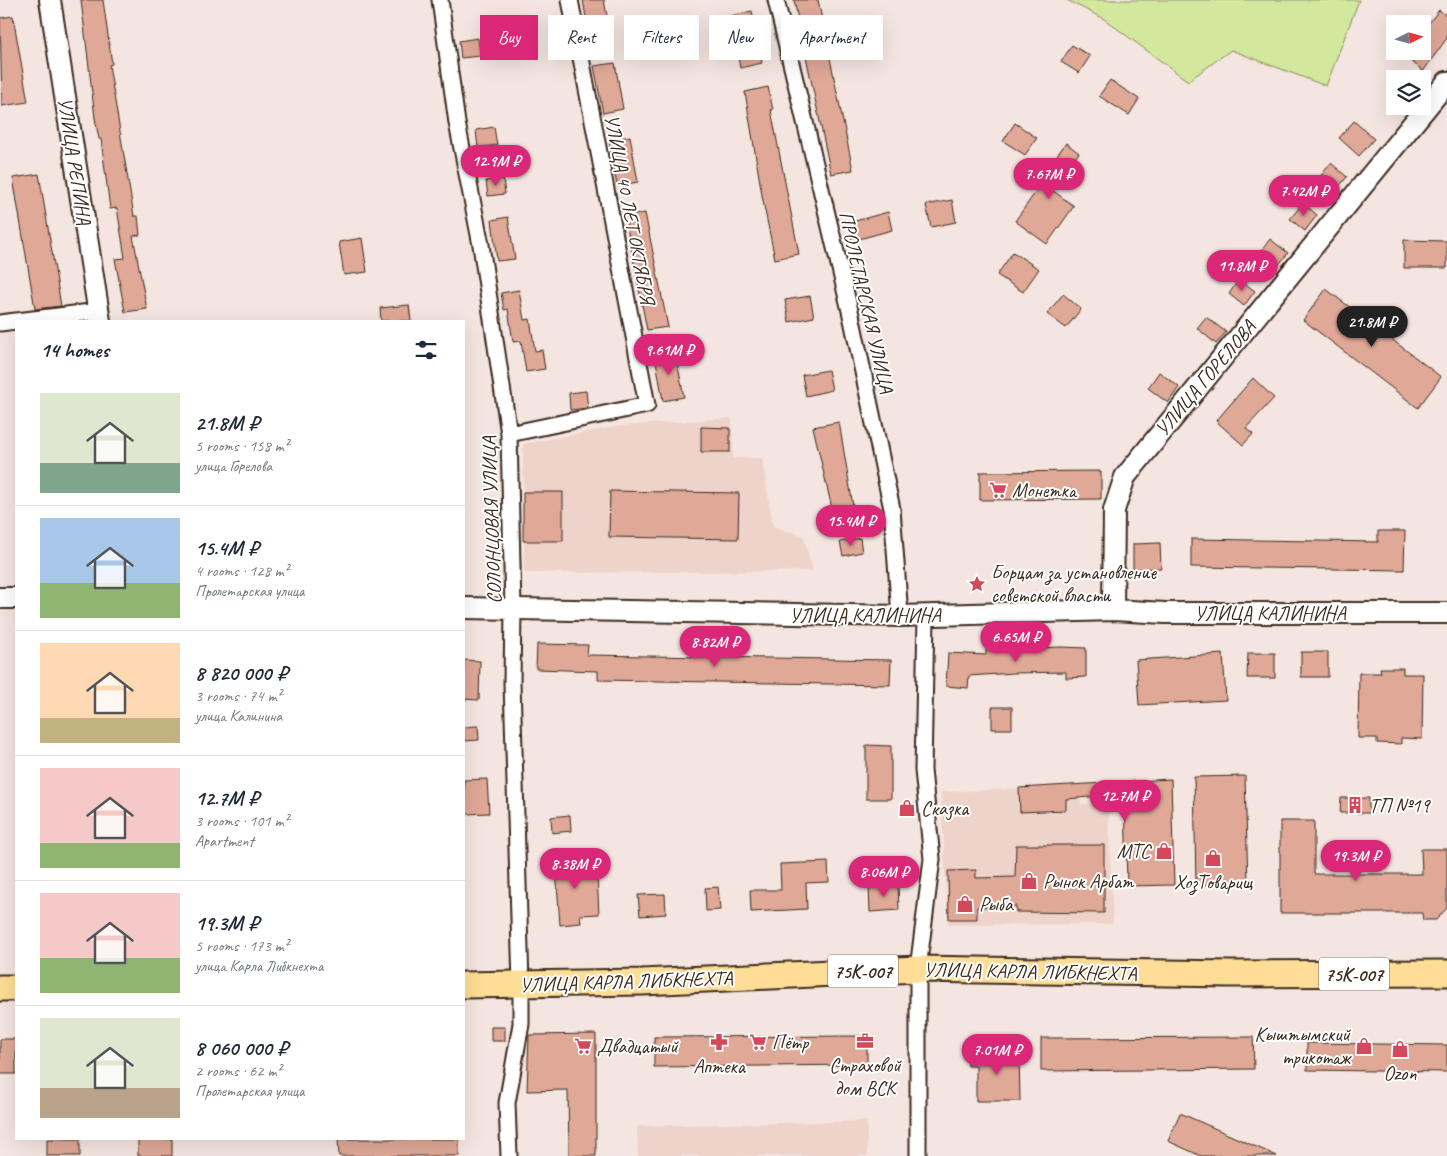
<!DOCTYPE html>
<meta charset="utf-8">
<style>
body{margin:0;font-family:Caveat,sans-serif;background:#f6f6f7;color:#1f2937;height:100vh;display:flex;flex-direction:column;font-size:19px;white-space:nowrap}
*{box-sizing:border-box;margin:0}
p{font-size:16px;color:#747a83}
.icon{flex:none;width:28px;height:28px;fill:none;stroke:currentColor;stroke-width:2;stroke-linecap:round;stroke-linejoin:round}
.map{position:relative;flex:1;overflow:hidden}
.details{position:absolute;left:15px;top:320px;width:450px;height:820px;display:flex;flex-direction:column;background:#fff;border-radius:0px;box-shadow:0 5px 20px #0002}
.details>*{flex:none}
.top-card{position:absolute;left:480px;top:15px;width:475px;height:45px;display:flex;gap:10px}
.needle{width:32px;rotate:84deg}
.controls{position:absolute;left:1386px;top:15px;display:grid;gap:10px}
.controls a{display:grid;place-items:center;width:45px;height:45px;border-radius:0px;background:#fff;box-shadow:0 5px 20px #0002;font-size:25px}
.price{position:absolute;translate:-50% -42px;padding:0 11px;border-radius:18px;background:#db2777;color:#fff;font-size:16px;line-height:32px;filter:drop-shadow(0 1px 2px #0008)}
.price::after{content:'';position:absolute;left:50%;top:30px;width:15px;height:11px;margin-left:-8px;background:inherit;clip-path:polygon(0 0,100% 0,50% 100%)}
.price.active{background:#222;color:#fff}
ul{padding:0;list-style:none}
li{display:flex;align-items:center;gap:15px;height:125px;padding:0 25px}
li+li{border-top:1px solid #e0e1e3}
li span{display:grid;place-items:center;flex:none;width:140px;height:100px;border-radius:0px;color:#555}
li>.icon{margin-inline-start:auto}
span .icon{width:60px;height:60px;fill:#fffc;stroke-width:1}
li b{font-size:21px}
h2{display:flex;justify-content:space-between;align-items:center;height:60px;padding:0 25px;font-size:21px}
.tag{padding:0 18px;border-radius:0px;background:#fff;box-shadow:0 5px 20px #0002;font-size:18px;line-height:45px}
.tag.active{background:#db2777;color:#fff}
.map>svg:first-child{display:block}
.built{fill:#eed3ca}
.green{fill:#d2e89d;stroke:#86895e}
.building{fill:#dfa897;stroke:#3b2a1e}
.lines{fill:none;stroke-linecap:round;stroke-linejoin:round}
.minor-casing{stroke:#3b2a1e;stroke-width:19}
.tertiary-casing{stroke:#3b2a1e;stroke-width:24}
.primary-casing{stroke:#3b2a1e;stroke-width:29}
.minor{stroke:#fff;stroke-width:15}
.tertiary{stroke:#fff;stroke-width:20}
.primary{stroke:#fedd96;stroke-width:25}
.labels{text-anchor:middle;stroke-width:4;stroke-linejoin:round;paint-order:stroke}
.shield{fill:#fff;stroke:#766a62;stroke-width:1}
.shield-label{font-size:19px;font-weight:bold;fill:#3b2a1e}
.street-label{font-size:20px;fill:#3b2a1e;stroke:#fff}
.poi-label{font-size:20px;fill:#3b2a1e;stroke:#fff;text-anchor:start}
</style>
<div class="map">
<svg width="1447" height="1156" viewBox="0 0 1447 1156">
<rect width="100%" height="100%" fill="#f5e5e0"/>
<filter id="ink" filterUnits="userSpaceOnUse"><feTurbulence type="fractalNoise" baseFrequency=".02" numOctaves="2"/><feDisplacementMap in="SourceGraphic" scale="10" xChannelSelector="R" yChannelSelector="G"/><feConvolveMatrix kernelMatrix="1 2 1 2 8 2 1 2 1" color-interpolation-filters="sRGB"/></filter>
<g filter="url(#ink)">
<path class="built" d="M732 418 733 458H762L773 526 803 536 813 571 524 573 523 444 620 426Z
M1079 786 1081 804 1108 803 1113 924 948 925 941 792Z
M867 1121V1156H638L637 1126Z"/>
<path class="green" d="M1067 0H1359L1326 86 1231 50 1188 81 1104 19Z"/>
<path class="building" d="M81 0H103L112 64 109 65 134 216H138L140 235 133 236 147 309 125 312 115 259 125 258 117 208 110 209 101 139H99L95 118Z
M583 0H604L611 37 590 41Z
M794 0H818L853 170 831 174Z
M1439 10 1447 16V38L1422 73V70L1407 58 1412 51H1422V32Z
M752 11 762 63 740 68 730 16Z
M13 16 28 102 2 106 0 18Z
M478 38 480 56 461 58 459 41Z
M1072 45 1090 56 1079 73 1061 62Z
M615 63 623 109 603 113 594 66Z
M1110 80 1139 99 1129 115 1099 96Z
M768 87 773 110H771L799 254 775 259 763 201 745 92Z
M1354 121 1374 139 1359 156 1339 138Z
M1015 123 1037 138 1025 155 1003 141Z
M494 127 497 145 478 148 476 130Z
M630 136 638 182 617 186 609 140Z
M1066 143 1079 153 1052 190 1074 206 1047 244 1015 221 1052 169 1049 166Z
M1331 163 1347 177 1331 196 1315 183Z
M39 174 61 306 35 309 13 178Z
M503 178 505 194 488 196 486 181Z
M952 200 956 222 931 227 926 205Z
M1303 203 1317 215 1305 231 1290 219Z
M888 212 892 230 852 241 848 223Z
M645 213 668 327 647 330 625 217Z
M508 217 515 259 497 261 492 220Z
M362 238 367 272 344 275 339 242Z
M1270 239 1288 253 1273 272 1256 258Z
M1404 240 1447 241V268H1404Z
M1013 252 1039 269 1023 292 997 275Z
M1239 279 1255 291 1244 306 1229 294Z
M1326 289 1441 377 1418 408 1303 320Z
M519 290 524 320 530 319 535 351 542 350 545 369 526 372 521 341 513 342 508 309 504 310 501 293Z
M1063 294 1081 309 1066 328 1047 314Z
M810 296 814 317 789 322 785 300Z
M409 305 411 321H381L380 308Z
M1206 317 1226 332 1216 344 1197 328Z
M675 351 684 397 663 401 655 355Z
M828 370 832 390 806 396 802 375Z
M1159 372 1179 387 1168 403 1148 388Z
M1253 378 1274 398 1246 428 1253 434 1243 445 1216 421Z
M586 391 588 408 570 410 569 393Z
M839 422 854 512 834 517 813 427Z
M701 427 730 428V452H701Z
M1101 471V499L980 500V472Z
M610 491 739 493 738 539 609 537Z
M523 492H563V541H523Z
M1378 531H1405L1404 570 1191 567V539L1378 542Z
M860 538 862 552 843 556 840 542Z
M1160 543 1161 568 1133 569V544Z
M537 644 588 645 587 655 891 660 890 685 598 680V671L536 669Z
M1061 647 1086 648V677L1066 678V672L1014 673 969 676 968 688 946 686 948 653 986 655V650Z
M1301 652H1328V677H1301Z
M1248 653H1275V678H1247Z
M1223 654 1226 700 1139 705 1136 660Z
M464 660 480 661 479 700 464 699Z
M1380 668H1403V674H1423L1422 739 1401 738V744L1377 743V738H1358L1359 673H1381Z
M992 707H1012V729H992Z
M478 726 479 740 464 741V727Z
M866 745 891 746V799H866Z
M1245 776 1248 884 1196 885 1194 777Z
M487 779 489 813 466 814 464 780Z
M1171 779 1174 885 1127 886 1125 794 1066 799V810L1020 812 1019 788Z
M1341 798H1369V813H1340Z
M570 815 571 831 552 833 551 817Z
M1280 821H1314V874H1422L1421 849H1447V908L1436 920H1423L1422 913H1280Z
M1016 845H1104V913L1016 912V906L977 907V919H949L948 871 976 870V878L1015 877Z
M580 853 582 877 597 876 599 914 580 915 581 923 560 925 555 855Z
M828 862 829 882 806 883 807 909 751 912 750 890H781L780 864Z
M898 885 899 910 870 912 869 887Z
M718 887 720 910 706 911 705 888Z
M665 894 666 914 640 916 638 895Z
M491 1027H505V1041H491Z
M596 1034V1156H569L568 1090 527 1091 529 1035Z
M867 1036V1065L654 1067V1037Z
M1253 1037 1254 1069 1041 1071V1038Z
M0 1039H16V1074H0Z
M1307 1043 1447 1045V1072L1307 1070Z
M1019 1053 1020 1101H976V1066H968L967 1054Z
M1180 1113 1277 1156H1201L1168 1141Z
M47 1139H80V1156H47Z
M138 1139H172V1156H138Z
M338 1139H459V1156H339Z"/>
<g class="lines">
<g class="minor-casing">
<path id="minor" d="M440 0 457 123 481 245 509 434 513 609 512 683 521 984V1024L507 1103 509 1156
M776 0 851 315 892 509 900 616
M17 321 99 311
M0 323 16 321
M509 434 647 405 570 0
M918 1156V969L932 859 923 770 926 616"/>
</g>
<g class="tertiary-casing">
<path id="tertiary" d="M50 0 100 321
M0 598H16
M464 608 900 616 1113 610 1165 613H1447
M1113 610 1114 510 1125 477 1447 82"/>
</g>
<g class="primary-casing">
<path id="primary" d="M464 985 642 982 918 969 1230 974 1447 973
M0 988H16"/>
</g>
<use href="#minor" class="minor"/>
<use href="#tertiary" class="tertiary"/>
<use href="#primary" class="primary"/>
</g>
</g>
<defs>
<g id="supermarket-bare" transform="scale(1.35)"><path d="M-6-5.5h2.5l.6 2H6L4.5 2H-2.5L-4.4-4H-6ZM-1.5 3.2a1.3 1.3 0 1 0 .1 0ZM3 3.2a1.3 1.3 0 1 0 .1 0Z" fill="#d1495b" stroke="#fff" stroke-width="2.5" paint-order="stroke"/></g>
<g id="sight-bare" transform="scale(1.35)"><path d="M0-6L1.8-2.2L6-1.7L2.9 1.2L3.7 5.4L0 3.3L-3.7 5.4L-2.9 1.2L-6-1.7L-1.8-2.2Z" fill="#d1495b" stroke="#fff" stroke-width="2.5" paint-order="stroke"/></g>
<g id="building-bare" transform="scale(1.35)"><path d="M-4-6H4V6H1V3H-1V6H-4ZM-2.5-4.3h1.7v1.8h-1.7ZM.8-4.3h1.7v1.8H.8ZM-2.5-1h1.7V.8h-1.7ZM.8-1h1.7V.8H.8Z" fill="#d1495b" stroke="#fff" stroke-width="2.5" paint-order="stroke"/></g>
<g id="shop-bare" transform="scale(1.35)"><path d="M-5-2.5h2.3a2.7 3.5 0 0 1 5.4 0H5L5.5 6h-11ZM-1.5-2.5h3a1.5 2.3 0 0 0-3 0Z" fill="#d1495b" stroke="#fff" stroke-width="2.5" paint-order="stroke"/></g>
<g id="office-bare" transform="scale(1.35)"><path d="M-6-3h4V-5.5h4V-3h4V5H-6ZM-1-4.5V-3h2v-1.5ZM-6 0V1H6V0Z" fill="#d1495b" stroke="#fff" stroke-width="2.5" paint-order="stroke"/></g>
<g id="pharmacy-bare" transform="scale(1.35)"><path d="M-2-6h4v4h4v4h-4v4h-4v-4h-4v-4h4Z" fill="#d1495b" stroke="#fff" stroke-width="2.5" paint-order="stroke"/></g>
</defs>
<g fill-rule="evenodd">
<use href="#supermarket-bare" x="998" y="490"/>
<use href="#sight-bare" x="977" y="584"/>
<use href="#building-bare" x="1355" y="805"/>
<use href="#shop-bare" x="907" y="808"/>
<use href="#shop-bare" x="1164" y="851"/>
<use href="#shop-bare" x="1213" y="858"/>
<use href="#shop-bare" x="1029" y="881"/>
<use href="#shop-bare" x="965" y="904"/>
<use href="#office-bare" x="865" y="1041"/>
<use href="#pharmacy-bare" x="719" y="1042"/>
<use href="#supermarket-bare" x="758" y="1042"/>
<use href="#supermarket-bare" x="583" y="1046"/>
<use href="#shop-bare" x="1364" y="1046"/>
<use href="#shop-bare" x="1400" y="1049"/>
</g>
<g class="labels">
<g class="shield">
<rect x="828" y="954.5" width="70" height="33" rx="4"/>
<rect x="1319" y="957.5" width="70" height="33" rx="4"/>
</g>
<g class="shield-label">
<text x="863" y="978">75К-007</text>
<text x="1354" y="981">75К-007</text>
</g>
<g class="street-label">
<text transform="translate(75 161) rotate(81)" y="7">УЛИЦА РЕПИНА</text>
<text transform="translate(630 209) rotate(79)" y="7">УЛИЦА 40 ЛЕТ ОКТЯБРЯ</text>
<text transform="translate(867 302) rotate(77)" y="7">ПРОЛЕТАРСКАЯ УЛИЦА</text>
<text transform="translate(1205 378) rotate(-50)" y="7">УЛИЦА ГОРЕЛОВА</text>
<text transform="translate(491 520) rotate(-92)" y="7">СОЛОНЦОВАЯ УЛИЦА</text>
<text x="1270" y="620">УЛИЦА КАЛИНИНА</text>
<text x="865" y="622">УЛИЦА КАЛИНИНА</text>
<text transform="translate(1030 971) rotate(1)" y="7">УЛИЦА КАРЛА ЛИБКНЕХТА</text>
<text transform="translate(626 981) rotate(-2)" y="7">УЛИЦА КАРЛА ЛИБКНЕХТА</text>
</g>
<g class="poi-label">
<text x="1012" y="497">Монетка</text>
<text x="991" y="579">Борцам за установление<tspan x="991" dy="23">советской власти</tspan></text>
<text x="1369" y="812">ТП №19</text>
<text x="921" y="815">Сказка</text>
<text x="1150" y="858" text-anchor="end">МТС</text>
<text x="1043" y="888">Рынок Арбат</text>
<text x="1213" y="889" text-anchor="middle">ХозТоварищ</text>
<text x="979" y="911">Рыба</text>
<text x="1350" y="1041" text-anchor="end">Кыштымский<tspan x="1350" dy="23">трикотаж</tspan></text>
<text x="772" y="1049">Пётр</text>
<text x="597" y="1053">Двадцатый</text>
<text x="865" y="1072" text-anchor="middle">Страховой<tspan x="865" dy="23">дом ВСК</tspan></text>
<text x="719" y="1073" text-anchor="middle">Аптека</text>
<text x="1400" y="1080" text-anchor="middle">Ozon</text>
</g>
</g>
</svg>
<div class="controls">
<a><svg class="needle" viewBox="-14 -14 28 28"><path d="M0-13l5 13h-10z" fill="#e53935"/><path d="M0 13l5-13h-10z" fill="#747a83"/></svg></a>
<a><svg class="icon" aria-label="layers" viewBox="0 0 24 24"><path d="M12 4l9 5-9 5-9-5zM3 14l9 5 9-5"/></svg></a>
</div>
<b class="price" style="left:496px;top:187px">12.9M ₽</b>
<b class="price" style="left:1049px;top:200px">7.67M ₽</b>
<b class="price" style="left:1304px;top:217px">7.42M ₽</b>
<b class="price" style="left:1242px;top:292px">11.8M ₽</b>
<b class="price active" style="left:1372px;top:348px">21.8M ₽</b>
<b class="price" style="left:669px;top:376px">9.61M ₽</b>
<b class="price" style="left:851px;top:547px">15.4M ₽</b>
<b class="price" style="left:1016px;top:663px">6.65M ₽</b>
<b class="price" style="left:715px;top:668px">8.82M ₽</b>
<b class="price" style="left:1125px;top:822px">12.7M ₽</b>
<b class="price" style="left:1356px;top:882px">19.3M ₽</b>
<b class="price" style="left:575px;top:890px">8.38M ₽</b>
<b class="price" style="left:884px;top:898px">8.06M ₽</b>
<b class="price" style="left:997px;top:1076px">7.01M ₽</b>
<div class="top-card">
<a class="tag active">Buy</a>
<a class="tag">Rent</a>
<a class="tag">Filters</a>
<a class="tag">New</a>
<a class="tag">Apartment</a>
</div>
<section class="details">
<h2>14 homes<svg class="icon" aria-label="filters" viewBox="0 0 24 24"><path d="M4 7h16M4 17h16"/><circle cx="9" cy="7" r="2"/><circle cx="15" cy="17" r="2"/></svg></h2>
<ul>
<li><span style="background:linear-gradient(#dfe7d0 70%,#7fa58c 0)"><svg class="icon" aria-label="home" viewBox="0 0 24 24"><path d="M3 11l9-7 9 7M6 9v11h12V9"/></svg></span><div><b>21.8M ₽</b><p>5 rooms · 158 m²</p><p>улица Горелова</p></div></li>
<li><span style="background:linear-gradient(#a9c7e8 65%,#8fb573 0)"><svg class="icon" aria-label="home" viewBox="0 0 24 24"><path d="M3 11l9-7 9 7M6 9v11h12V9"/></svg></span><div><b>15.4M ₽</b><p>4 rooms · 128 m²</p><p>Пролетарская улица</p></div></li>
<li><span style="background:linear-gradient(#ffd9b3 75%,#c2b280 0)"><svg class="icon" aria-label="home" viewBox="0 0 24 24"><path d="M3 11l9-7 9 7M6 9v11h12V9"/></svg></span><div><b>8 820 000 ₽</b><p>3 rooms · 74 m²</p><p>улица Калинина</p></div></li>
<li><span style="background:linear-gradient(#f6c9c9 75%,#8fb573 0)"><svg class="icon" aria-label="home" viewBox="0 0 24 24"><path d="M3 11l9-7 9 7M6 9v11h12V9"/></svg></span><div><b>12.7M ₽</b><p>3 rooms · 101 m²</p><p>Apartment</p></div></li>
<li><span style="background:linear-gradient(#f6c9c9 65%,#8fb573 0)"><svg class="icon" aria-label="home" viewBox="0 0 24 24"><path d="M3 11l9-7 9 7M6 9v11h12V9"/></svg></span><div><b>19.3M ₽</b><p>5 rooms · 173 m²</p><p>улица Карла Либкнехта</p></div></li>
<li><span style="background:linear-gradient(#dfe7d0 70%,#b9a48a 0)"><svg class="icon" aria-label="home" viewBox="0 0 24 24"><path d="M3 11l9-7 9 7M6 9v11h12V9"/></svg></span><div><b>8 060 000 ₽</b><p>2 rooms · 62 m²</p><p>Пролетарская улица</p></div></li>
</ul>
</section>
</div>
